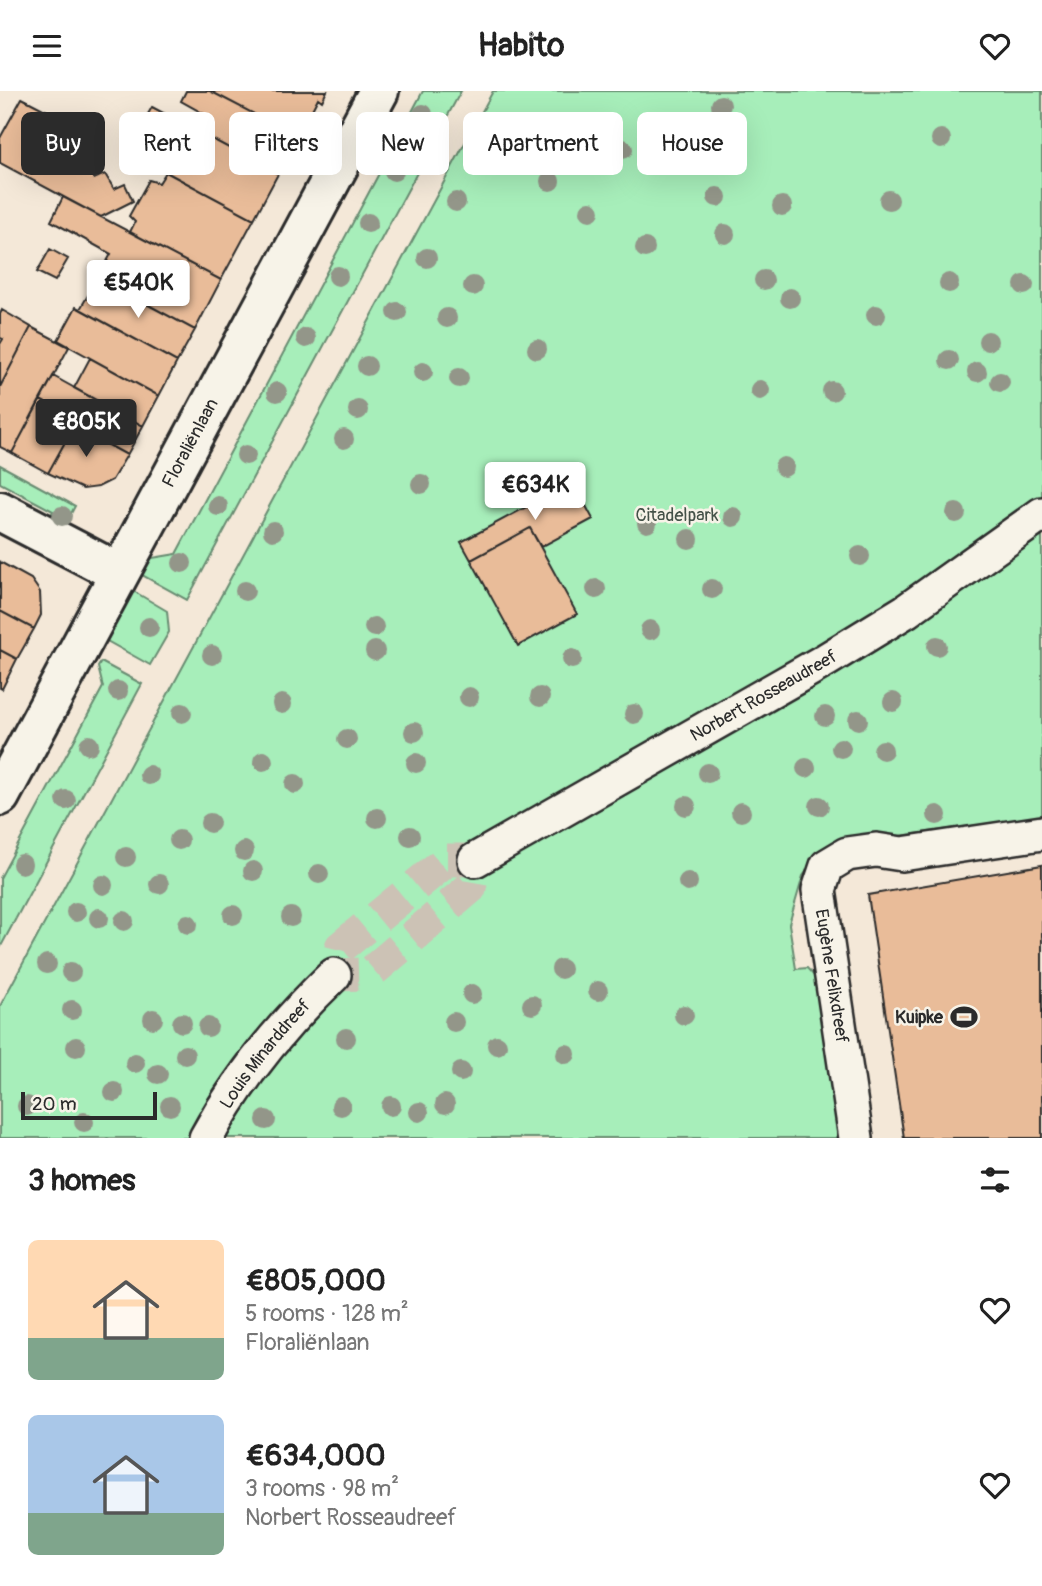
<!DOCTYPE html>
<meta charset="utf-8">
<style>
body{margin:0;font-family:Pangolin,sans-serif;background:#f2f2f2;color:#222;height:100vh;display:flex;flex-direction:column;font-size:26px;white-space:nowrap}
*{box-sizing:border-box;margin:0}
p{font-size:23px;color:#767676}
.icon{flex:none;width:38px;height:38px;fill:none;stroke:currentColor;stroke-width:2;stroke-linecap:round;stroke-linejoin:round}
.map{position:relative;height:1047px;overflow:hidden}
.details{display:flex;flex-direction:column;background:#fff;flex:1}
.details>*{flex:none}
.banner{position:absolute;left:21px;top:21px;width:1001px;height:63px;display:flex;gap:14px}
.scale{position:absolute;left:21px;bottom:18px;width:136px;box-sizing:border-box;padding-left:7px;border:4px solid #2b2b2b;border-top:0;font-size:19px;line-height:24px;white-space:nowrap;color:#2b2b2b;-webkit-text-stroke:5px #f7f3e8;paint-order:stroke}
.price{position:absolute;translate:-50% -60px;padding:0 16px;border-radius:7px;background:#fff;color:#222;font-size:23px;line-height:46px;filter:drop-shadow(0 2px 4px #0008)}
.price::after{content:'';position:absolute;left:50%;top:42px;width:21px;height:16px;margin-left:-10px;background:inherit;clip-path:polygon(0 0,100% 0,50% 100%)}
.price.selected{background:#2b2b2b;color:#fff}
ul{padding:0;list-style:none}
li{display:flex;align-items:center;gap:21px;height:175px;padding:0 28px}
li span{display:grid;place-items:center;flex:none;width:196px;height:140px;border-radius:10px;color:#555}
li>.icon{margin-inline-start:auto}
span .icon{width:84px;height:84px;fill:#fffc;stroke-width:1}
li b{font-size:30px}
h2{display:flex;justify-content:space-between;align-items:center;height:84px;padding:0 28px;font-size:30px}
.tag{padding:0 24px;border-radius:10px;background:#fff;box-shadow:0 7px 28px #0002;font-size:24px;line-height:63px}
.tag.selected{background:#2b2b2b;color:#fff}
header{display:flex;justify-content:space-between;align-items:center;height:91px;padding:0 28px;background:#fff;font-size:32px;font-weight:800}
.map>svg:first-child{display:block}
.green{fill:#a7eeba;stroke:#698c72;stroke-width:2}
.building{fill:#e9bc99;stroke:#2b2b2b;stroke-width:2}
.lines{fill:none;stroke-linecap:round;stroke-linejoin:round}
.pedestrian-tunnel{stroke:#ccc2b5;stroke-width:33;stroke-dasharray:33 17;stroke-linecap:butt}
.pedestrian-casing{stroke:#2b2b2b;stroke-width:38}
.minor-casing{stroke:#2b2b2b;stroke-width:44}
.pedestrian{stroke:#f7f3e8;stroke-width:33}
.minor{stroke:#f7f3e8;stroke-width:38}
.tree{fill:#939689}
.labels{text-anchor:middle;stroke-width:5;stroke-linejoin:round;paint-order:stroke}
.street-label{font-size:18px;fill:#2b2b2b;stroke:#f7f3e8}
.park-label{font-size:18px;fill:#445248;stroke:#f7f3e8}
.poi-label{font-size:18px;font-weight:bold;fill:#2b2b2b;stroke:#f7f3e8;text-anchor:end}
</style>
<header><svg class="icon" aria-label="menu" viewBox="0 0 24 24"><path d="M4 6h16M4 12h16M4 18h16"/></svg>Habito<svg class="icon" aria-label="heart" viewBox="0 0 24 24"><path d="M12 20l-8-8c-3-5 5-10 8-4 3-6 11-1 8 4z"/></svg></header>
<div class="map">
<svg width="1042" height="1047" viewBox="0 0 1042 1047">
<rect width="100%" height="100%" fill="#f4e8d8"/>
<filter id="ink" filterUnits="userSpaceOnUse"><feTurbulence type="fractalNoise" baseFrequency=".0143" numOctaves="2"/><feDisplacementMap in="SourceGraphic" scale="14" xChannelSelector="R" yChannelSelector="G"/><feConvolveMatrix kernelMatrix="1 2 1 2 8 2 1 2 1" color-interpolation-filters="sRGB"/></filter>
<g filter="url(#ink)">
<path class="green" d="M423 0H461L187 509 140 483V469L176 463Z
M493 0H1042V725L900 745 873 744 822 760 803 785 789 833 796 878 807 877 816 887 840 1047H0V915Z
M0 374 75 415 62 440 47 432 53 420 0 392Z
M135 501 167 520 169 541 150 574 98 545 117 506Z
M101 571 142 593 0 857V787L103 596 98 576Z"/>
<path class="building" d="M186 0H210L298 46 278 83 195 39 204 23 181 10Z
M210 0H327L322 10 318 7 298 46Z
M22 7 53 23 46 36 48 52 56 67 67 62 76 79 86 73 94 88 105 83 114 98 125 93 133 110 101 126 0 72V47Z
M152 16 278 83 254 128 162 79 172 60 158 51 155 39 160 29 148 23Z
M166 81 254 128 221 189 130 141 135 131 129 125 149 89 159 92Z
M63 106 221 189 195 239 98 187 111 163 51 130Z
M50 158 68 168 55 190 37 181Z
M98 187 195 239 177 271 80 218Z
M76 216 177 271 159 305 58 249Z
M2 219 31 236 0 296V253L3 248 0 247V223Z
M31 236 69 256 12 362 0 356V296Z
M90 267 159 305 143 335 74 297Z
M53 285 143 335 127 364 57 326 60 319 40 309Z
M40 309 60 319 53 332 70 342 48 382 12 362Z
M57 326 127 364 112 389 98 396 83 398 48 382 70 342 53 332Z
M573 391 593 428 541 456 530 437 471 469 461 451Z
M530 437 577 523 518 555 471 469Z
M0 471 31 488 40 501 41 524 34 538 0 520Z
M0 520 34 538 17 568 0 559Z
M0 559 17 568 2 598 0 597Z
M1042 774V1047H904L868 804Z"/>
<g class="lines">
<path class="pedestrian-tunnel" d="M447 769H475L470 797 369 883 334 884 341 856Z"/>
<g class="pedestrian-casing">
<g id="pedestrian">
<path id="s1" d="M475 769 826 569 906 520 1042 423"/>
<path id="s2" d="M206 1047C239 986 284 932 334 884"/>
<path d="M856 1047 819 799 827 775 847 763 876 759 902 763 1042 742"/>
</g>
</g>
<g class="minor-casing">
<g id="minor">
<path d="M0 420 119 482"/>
<path id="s3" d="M0 705 379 0"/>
</g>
</g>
<use href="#pedestrian" class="pedestrian"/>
<use href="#minor" class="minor"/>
</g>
<g class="tree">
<circle cx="721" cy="14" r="10"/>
<circle cx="423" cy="23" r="10"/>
<circle cx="699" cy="32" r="10"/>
<circle cx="594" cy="39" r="10"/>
<circle cx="941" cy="48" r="10"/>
<circle cx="623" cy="58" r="10"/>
<circle cx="394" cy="80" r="10"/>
<circle cx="550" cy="90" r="10"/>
<circle cx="717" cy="106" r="10"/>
<circle cx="889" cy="109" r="10"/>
<circle cx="456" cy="111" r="10"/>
<circle cx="782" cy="115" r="10"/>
<circle cx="590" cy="120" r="10"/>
<circle cx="368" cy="132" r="10"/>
<circle cx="725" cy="143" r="10"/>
<circle cx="645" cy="157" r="10"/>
<circle cx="427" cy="167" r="10"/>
<circle cx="338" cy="185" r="10"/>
<circle cx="764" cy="189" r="10"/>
<circle cx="949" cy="192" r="10"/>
<circle cx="1024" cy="194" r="10"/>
<circle cx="473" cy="195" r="10"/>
<circle cx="790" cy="207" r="10"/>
<circle cx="397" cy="221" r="10"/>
<circle cx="876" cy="224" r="10"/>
<circle cx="447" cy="227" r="10"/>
<circle cx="306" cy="247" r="10"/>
<circle cx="988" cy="250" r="10"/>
<circle cx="537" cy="258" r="10"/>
<circle cx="949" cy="269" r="10"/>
<circle cx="367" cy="275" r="10"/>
<circle cx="423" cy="281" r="10"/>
<circle cx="977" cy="281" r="10"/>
<circle cx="459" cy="287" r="10"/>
<circle cx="1000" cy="291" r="10"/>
<circle cx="760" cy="299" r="10"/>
<circle cx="832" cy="300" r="10"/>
<circle cx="277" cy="301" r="10"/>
<circle cx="358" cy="319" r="10"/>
<circle cx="344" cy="348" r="10"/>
<circle cx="246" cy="364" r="10"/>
<circle cx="784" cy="376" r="10"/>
<circle cx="421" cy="393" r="10"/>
<circle cx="218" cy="415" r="10"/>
<circle cx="956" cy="422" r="10"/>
<circle cx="62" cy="425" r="10"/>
<circle cx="733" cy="426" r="10"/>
<circle cx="647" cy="432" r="10"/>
<circle cx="273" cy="440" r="10"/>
<circle cx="689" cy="448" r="10"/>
<circle cx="860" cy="465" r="10"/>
<circle cx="182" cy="472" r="10"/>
<circle cx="596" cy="498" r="10"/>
<circle cx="712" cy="498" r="10"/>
<circle cx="245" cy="500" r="10"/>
<circle cx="149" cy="536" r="10"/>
<circle cx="374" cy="536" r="10"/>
<circle cx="650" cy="539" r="10"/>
<circle cx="937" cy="555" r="10"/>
<circle cx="375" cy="560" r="10"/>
<circle cx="212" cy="564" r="10"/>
<circle cx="572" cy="568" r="10"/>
<circle cx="118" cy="600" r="10"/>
<circle cx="469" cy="606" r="10"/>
<circle cx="540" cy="606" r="10"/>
<circle cx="893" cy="611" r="10"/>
<circle cx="282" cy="613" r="10"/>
<circle cx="182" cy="622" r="10"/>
<circle cx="634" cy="623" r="10"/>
<circle cx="825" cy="625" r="10"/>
<circle cx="858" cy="629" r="10"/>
<circle cx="414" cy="641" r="10"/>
<circle cx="347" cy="648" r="10"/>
<circle cx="89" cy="654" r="10"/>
<circle cx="841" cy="657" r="10"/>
<circle cx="883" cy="659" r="10"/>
<circle cx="263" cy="670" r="10"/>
<circle cx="416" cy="672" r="10"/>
<circle cx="806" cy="677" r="10"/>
<circle cx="708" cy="682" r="10"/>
<circle cx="149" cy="684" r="10"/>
<circle cx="295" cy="693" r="10"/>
<circle cx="66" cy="709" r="10"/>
<circle cx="686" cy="715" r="10"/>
<circle cx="819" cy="715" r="10"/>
<circle cx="741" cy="721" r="10"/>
<circle cx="937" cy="724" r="10"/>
<circle cx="377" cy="727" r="10"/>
<circle cx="210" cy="732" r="10"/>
<circle cx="410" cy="745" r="10"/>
<circle cx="179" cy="749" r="10"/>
<circle cx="244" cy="760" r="10"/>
<circle cx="126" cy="766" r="10"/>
<circle cx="22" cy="773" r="10"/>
<circle cx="253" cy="780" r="10"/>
<circle cx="319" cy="783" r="10"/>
<circle cx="688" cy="791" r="10"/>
<circle cx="159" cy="793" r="10"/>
<circle cx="103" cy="794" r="10"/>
<circle cx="76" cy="821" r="10"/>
<circle cx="233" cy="824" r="10"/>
<circle cx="291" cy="826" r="10"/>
<circle cx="99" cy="827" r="10"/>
<circle cx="124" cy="830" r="10"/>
<circle cx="188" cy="833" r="10"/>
<circle cx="47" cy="873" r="10"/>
<circle cx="561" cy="878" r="10"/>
<circle cx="71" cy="881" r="10"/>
<circle cx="598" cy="900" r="10"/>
<circle cx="472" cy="903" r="10"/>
<circle cx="532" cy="914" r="10"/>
<circle cx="72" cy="919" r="10"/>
<circle cx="684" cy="924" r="10"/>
<circle cx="153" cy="928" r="10"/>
<circle cx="454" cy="931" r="10"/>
<circle cx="182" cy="932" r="10"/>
<circle cx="208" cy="936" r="10"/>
<circle cx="346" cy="947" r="10"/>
<circle cx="497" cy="954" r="10"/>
<circle cx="76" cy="956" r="10"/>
<circle cx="566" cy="963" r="10"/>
<circle cx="185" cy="964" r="10"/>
<circle cx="135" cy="972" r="10"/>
<circle cx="461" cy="981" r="10"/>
<circle cx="158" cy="983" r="10"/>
<circle cx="114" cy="1001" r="10"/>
<circle cx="445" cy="1013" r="10"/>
<circle cx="27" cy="1015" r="10"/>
<circle cx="170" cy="1015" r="10"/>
<circle cx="341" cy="1015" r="10"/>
<circle cx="391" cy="1015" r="10"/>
<circle cx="419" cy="1021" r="10"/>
<circle cx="266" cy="1029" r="10"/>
<circle cx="84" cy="1031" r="10"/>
</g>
</g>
<defs>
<g id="stadium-bare" transform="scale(2.1)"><path d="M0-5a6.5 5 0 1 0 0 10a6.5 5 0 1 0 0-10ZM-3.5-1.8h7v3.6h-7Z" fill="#2b2b2b" stroke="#f7f3e8" stroke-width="2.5" paint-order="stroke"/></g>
</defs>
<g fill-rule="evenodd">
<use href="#stadium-bare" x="964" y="926"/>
</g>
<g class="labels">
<g class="street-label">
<text dy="6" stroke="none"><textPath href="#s3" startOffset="401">Floraliënlaan</textPath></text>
<text dy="6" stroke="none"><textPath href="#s1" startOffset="332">Norbert Rosseaudreef</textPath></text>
<text transform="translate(832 885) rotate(81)" y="6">Eugène Felixdreef</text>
<text dy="6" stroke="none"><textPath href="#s2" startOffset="103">Louis Minarddreef</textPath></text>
</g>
<g class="park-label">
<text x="677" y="430">Citadelpark</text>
</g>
<g class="poi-label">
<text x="943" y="932">Kuipke</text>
</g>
</g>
</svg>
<div class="scale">20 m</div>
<b class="price" style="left:138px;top:229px">€540K</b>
<b class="price selected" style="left:86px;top:368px">€805K</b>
<b class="price" style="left:535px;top:431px">€634K</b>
<div class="banner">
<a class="tag selected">Buy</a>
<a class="tag">Rent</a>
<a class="tag">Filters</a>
<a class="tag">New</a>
<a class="tag">Apartment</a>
<a class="tag">House</a>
</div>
</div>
<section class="details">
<h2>3 homes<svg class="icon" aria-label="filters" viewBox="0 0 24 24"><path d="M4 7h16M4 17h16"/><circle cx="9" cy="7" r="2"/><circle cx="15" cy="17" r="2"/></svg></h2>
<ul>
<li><span style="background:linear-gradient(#ffd9b3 70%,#7fa58c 0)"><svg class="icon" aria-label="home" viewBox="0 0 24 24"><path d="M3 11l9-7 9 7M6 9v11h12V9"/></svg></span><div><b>€805,000</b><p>5 rooms · 128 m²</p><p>Floraliënlaan</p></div><svg class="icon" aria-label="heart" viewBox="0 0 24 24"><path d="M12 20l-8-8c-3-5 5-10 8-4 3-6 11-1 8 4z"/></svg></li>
<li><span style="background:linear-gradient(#a9c7e8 70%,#7fa58c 0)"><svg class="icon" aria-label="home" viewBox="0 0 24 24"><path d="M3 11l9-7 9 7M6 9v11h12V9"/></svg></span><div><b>€634,000</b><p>3 rooms · 98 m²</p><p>Norbert Rosseaudreef</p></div><svg class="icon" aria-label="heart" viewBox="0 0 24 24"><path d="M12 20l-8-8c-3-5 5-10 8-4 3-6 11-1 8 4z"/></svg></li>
</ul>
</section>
